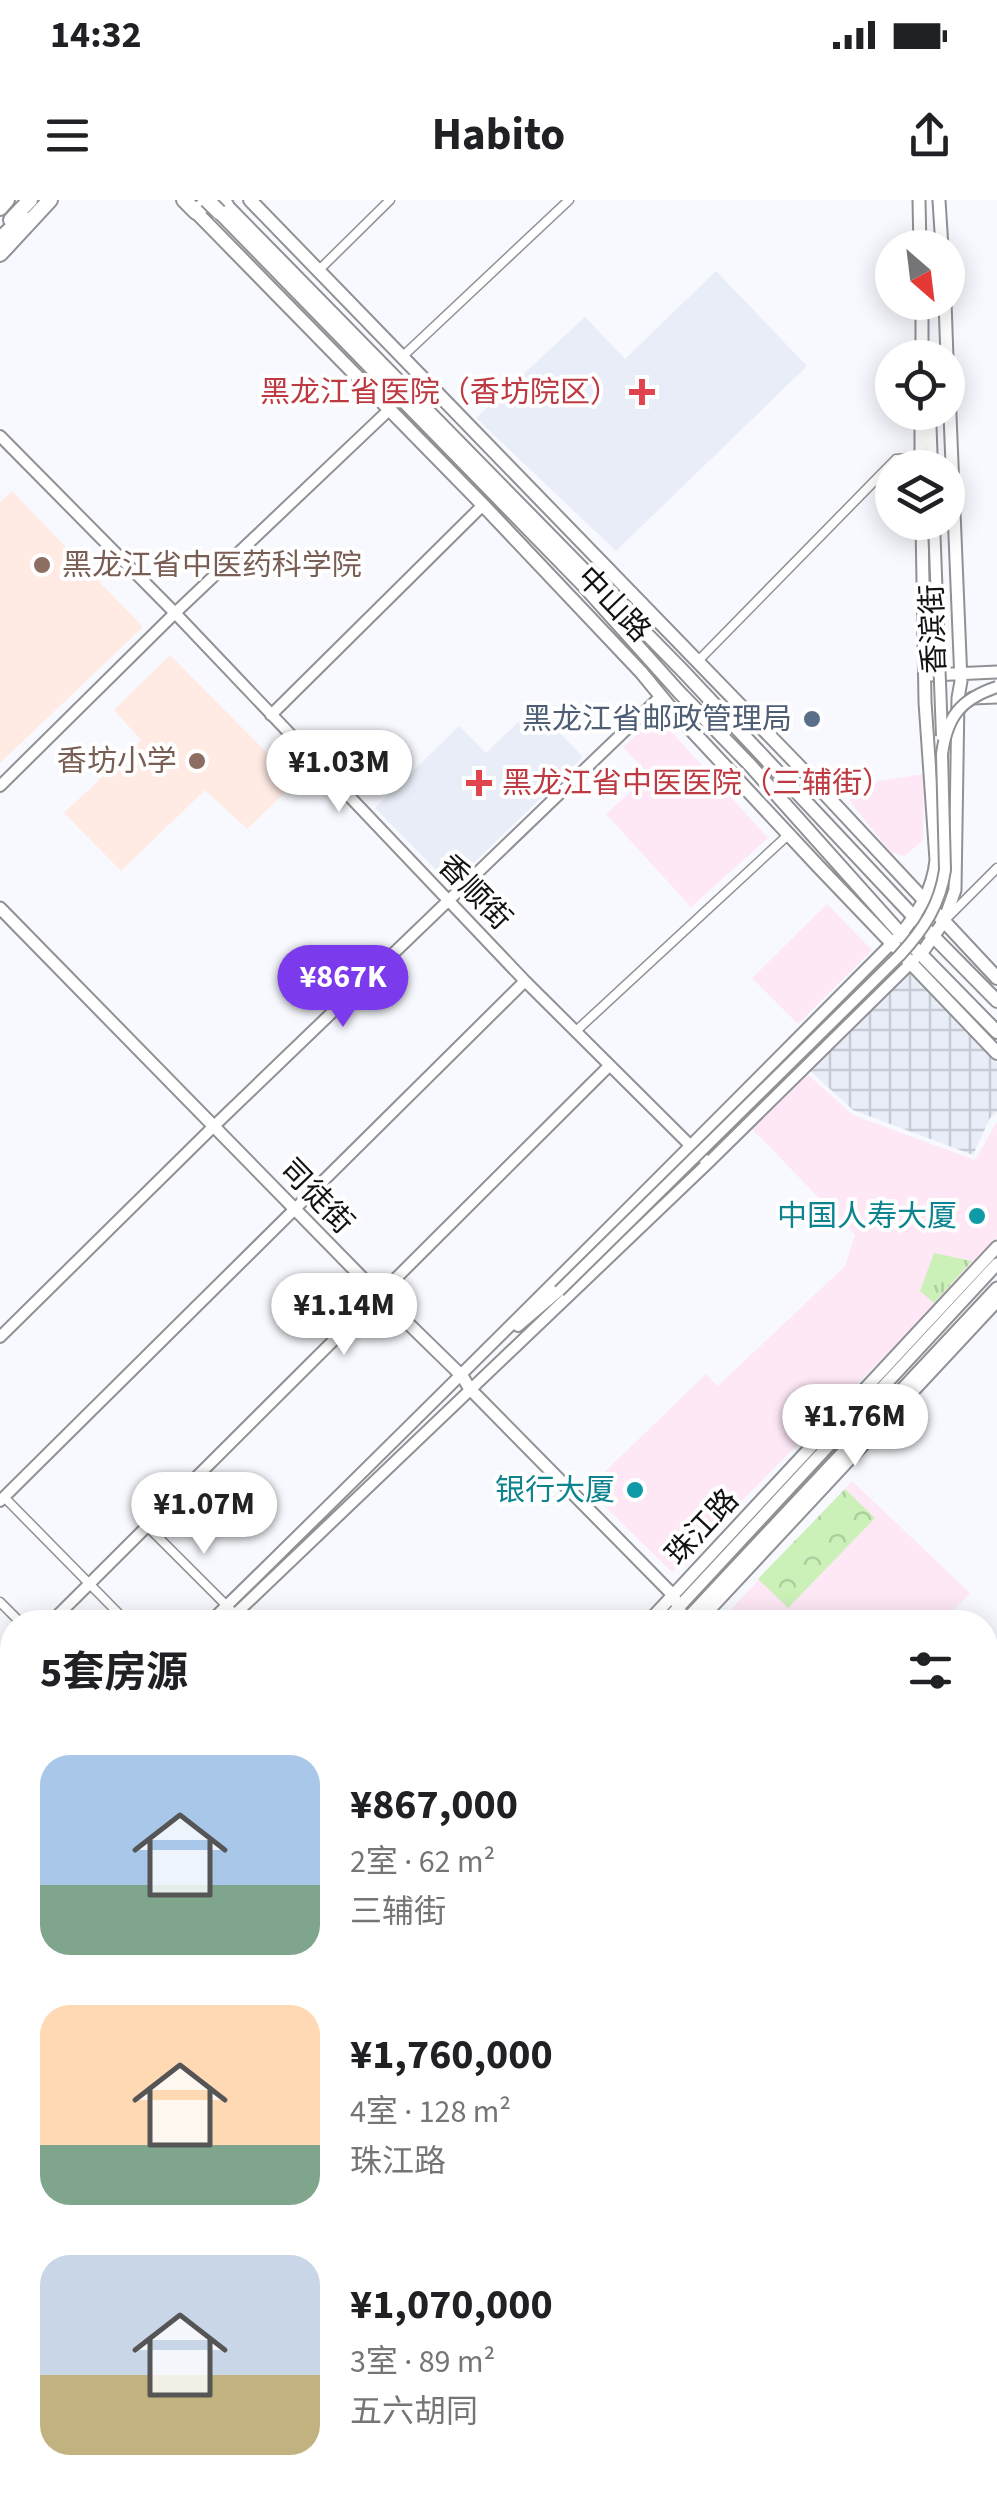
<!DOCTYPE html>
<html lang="zh">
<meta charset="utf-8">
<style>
body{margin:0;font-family:"Source Sans 3","Noto Sans SC",sans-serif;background:#f2f2f2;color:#202124;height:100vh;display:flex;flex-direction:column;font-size:38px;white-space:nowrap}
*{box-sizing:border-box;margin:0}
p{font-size:32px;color:#757577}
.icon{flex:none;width:55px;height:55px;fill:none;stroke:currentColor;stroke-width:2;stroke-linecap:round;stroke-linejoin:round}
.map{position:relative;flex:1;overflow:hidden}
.details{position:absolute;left:0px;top:1410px;width:998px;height:890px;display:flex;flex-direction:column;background:#fff;border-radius:40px 40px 0 0;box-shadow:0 5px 25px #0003}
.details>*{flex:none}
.needle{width:65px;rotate:152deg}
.fabs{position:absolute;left:875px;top:30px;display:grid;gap:20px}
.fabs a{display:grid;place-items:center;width:90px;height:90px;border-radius:50%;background:#fff;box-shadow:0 5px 25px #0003;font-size:50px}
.price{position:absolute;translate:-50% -85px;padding:0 22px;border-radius:35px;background:#fff;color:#222;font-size:32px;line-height:65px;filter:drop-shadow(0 2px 5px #0008)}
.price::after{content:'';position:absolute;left:50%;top:60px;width:30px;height:22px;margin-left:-15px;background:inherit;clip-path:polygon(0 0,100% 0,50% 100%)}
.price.current{background:#7c3aed;color:#fff}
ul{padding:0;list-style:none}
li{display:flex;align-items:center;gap:30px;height:250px;padding:0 40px}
li span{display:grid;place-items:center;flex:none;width:280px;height:200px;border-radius:30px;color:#555}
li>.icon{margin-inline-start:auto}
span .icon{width:120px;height:120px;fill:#fffc;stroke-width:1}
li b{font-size:42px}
h2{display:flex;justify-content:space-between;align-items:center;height:120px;padding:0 40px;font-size:42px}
.status{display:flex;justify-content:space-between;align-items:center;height:70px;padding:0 50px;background:#fff;direction:ltr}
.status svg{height:28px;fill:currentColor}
header{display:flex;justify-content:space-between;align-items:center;height:130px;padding:0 40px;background:#fff;font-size:45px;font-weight:700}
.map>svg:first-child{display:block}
.commercial{fill:#fee8f6}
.industrial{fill:url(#industrial-grid)}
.education{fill:#ffebe4}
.built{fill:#e8edf8}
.forest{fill:url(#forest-crowns)}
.park{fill:url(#park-tufts)}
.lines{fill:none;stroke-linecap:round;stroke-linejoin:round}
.minor-casing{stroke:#8f9195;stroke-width:11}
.tertiary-casing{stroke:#8f9195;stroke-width:14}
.secondary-casing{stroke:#8f9195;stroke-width:15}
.primary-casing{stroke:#8f9195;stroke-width:16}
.trunk-casing{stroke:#8f9195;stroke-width:18}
.minor{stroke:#fff;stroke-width:8}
.tertiary{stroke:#fff;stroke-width:10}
.secondary{stroke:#fff;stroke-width:11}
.primary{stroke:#fff;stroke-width:12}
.trunk{stroke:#fff;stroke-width:14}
.tertiary-bridge-casing{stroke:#8f9195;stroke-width:14;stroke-linecap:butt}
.trunk-bridge-casing{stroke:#8f9195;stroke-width:18;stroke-linecap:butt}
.tertiary-bridge{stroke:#fff;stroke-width:10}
.trunk-bridge{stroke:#fff;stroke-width:14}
.health-dot{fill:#e0444e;stroke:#fff;stroke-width:4}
.education-dot{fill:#8d6e63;stroke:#fff;stroke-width:4}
.service-dot{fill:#5c6f8a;stroke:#fff;stroke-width:4}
.culture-dot{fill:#0f9aa8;stroke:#fff;stroke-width:4}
.labels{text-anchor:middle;stroke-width:8;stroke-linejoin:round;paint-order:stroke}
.health-label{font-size:30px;fill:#be3a42;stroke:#fff;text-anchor:end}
.education-label{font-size:30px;fill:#785e54;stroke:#fff;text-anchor:start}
.street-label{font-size:30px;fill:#121214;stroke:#fff}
.service-label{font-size:30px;fill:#4e5e75;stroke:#fff;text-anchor:end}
.culture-label{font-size:30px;fill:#0d838f;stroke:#fff;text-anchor:end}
</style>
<div class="status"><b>14:32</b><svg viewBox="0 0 49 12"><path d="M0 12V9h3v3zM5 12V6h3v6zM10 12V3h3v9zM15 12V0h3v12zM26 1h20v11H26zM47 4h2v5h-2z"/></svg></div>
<header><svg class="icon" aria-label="menu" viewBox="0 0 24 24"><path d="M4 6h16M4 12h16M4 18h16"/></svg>Habito<svg class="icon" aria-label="share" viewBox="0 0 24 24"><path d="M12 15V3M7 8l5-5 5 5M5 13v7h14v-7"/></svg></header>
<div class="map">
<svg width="997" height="2300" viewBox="0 0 997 2300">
<defs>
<pattern id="industrial-grid" width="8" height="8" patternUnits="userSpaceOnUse" patternTransform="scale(2.5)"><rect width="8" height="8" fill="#e8edf8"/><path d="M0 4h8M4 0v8" fill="none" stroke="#c6cad4"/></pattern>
<pattern id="forest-crowns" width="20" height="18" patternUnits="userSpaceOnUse" patternTransform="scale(2.5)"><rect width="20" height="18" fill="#cbf1b9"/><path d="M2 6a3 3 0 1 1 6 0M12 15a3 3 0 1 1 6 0" fill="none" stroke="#adce9e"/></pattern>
<pattern id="park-tufts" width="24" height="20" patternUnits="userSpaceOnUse" patternTransform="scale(2.5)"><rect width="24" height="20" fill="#cbf1b9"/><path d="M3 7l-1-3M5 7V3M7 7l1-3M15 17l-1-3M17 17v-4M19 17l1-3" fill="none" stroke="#adce9e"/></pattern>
</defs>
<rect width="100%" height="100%" fill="#f7f9fe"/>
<path class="commercial" d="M657 516 768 638 691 707 606 614 649 575 623 547Z
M924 574 923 640 905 656 890 652 849 600 878 581Z
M827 704 872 750 798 824 752 778Z
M806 873 853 915 975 960 997 922V1038L933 1107 672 1372 587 1289 706 1174 718 1186 845 1066 855 1035 750 927Z
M852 1281 970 1393 942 1422H723L721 1420Z
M997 1854V2091L986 2094 985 1857Z
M12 1962V2075L0 2079V1965Z
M158 2288H340L300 2300H161Z"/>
<path class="industrial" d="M910 773 997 863V912L990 918 973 955 853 910 808 869Z"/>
<path class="education" d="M12 291 143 427 0 563V302Z
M170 455 296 582 247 629 205 590 121 671 64 613 141 540 114 510Z"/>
<path class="built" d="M716 71 807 166 616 351 476 218 585 117 625 159Z
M534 507 583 557 451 685 375 608 459 526 486 553Z"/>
<path class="forest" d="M845 1289 875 1318 788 1408 758 1379Z"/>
<path class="park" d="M934 1053 972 1061 934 1103 920 1091Z
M985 2196 997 2236V2300H567L563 2288H985Z"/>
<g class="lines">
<g class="minor-casing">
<path id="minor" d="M319 70 390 0
M402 157 569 0
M698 461 896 259 921 257
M947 718 997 668
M576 831 788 635
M4 1297 127 1422
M147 1326 243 1422
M0 1402 20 1422
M0 1479 12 1469
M985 1723 997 1719"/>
</g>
<g class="tertiary-casing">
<path id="tertiary" d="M930 212 932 268
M0 236 175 413 525 781 708 963
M271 515 483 305
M0 586 175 413 390 209
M518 1126 559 1091
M0 1137 214 926 661 496
M0 1301 525 781
M51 1422 609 866
M210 1422C441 1196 669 968 897 738
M227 1422 708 963 914 760
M0 1629 12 1616
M0 1646 12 1633
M147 2288 150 2300"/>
</g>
<g class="secondary-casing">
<path id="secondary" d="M919 0 920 48
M939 0 942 48
M945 102 947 158
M922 158V102
M921 268V212
M931 475 997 472
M972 498 997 497
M0 708 379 1095 462 1176 470 1189 673 1395 685 1422
M901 734C919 711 933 690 936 660L925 502 922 322
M921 754 944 721 955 690 958 498 961 481 948 167
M648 1422 997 1047
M665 1422 997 1064
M684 1422 997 1088
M698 1422 997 1101
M0 1918 12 1914
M0 1933 12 1929
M0 1944 12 1940
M0 1958 12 1954
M985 2104 997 2101
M985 2113 997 2110
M985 2122 997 2162
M535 2288 539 2300
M552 2288 556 2300
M343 2300 365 2293
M359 2300 401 2288"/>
</g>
<g class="primary-casing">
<path id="primary" d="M250 0 798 565 997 778
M226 5 683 471 914 717 997 801
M196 12 483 305 641 472 669 506 818 666 997 853
M219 12 583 385 679 492 750 565 901 734 997 832"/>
</g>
<g class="trunk-casing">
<path id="trunk" d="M184 0 196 12 209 0
M221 0 226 5
M0 8 7 0
M11 20 30 0
M0 39 23 18
M0 54 50 0"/>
</g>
<use href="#minor" class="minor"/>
<use href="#tertiary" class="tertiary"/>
<use href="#secondary" class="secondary"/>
<use href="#primary" class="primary"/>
<use href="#trunk" class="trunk"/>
<g class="tertiary-bridge-casing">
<path id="tertiary-bridge" d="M934 322 942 536
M559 1091 900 755C923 730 940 705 945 670L942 554C947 516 961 499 997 487"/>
</g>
<g class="trunk-bridge-casing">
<path id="trunk-bridge" d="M207 0 219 12"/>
</g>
<use href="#tertiary-bridge" class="tertiary-bridge"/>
<use href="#trunk-bridge" class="trunk-bridge"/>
</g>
<g class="health-dot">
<path d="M637 177h10v10h10v10h-10v10h-10v-10h-10v-10h10z"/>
<path d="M474 568h10v10h10v10h-10v10h-10v-10h-10v-10h10z"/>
</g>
<g class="education-dot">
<circle cx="42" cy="365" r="10"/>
<circle cx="197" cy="561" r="10"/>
</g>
<circle class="service-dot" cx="812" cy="519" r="10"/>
<g class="culture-dot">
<circle cx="977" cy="1016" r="10"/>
<circle cx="635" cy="1290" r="10"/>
</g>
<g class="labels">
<g class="health-label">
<text x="620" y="202">黑龙江省医院（香坊院区）</text>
<text x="502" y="593" text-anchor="start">黑龙江省中医医院（三辅街）</text>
</g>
<g class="education-label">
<text x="62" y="375">黑龙江省中医药科学院</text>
<text x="177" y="571" text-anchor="end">香坊小学</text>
</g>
<g class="street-label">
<text transform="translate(614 404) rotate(46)" y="10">中山路</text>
<text transform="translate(933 429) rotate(-92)" y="10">香滨街</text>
<text transform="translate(475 692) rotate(46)" y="10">香顺街</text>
<text transform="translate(317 996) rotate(46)" y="10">司徒街</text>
<text transform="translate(702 1327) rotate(-47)" y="10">珠江路</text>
</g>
<g class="service-label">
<text x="792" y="529">黑龙江省邮政管理局</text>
</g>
<g class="culture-label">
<text x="957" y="1026">中国人寿大厦</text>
<text x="615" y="1300">银行大厦</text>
</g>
</g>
</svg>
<div class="fabs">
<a><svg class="needle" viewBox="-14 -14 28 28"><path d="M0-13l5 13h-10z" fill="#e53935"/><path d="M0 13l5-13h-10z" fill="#757577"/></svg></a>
<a><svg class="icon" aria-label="locate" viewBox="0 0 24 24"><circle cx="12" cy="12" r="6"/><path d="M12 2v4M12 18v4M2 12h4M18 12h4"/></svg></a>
<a><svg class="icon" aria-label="layers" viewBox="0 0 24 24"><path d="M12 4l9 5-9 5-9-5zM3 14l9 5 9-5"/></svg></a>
</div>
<b class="price" style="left:339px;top:615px">¥1.03M</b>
<b class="price current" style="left:343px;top:830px">¥867K</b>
<b class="price" style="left:344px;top:1158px">¥1.14M</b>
<b class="price" style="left:855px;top:1269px">¥1.76M</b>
<b class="price" style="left:204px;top:1357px">¥1.07M</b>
<section class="details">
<h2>5套房源<svg class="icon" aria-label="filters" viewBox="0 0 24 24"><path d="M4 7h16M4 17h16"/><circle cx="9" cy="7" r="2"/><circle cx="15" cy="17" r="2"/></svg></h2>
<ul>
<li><span style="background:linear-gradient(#a9c7e8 65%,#7fa58c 0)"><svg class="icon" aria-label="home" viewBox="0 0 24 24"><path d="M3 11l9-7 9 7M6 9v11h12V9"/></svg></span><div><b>¥867,000</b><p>2室 · 62 m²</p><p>三辅街</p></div></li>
<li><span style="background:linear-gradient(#ffd9b3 70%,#7fa58c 0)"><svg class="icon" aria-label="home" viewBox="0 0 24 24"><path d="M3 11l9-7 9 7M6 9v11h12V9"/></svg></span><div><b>¥1,760,000</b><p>4室 · 128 m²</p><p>珠江路</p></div></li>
<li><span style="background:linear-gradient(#c9d6e8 60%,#c2b280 0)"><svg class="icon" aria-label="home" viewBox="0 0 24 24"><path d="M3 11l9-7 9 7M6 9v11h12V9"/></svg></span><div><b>¥1,070,000</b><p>3室 · 89 m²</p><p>五六胡同</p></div></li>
</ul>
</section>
</div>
